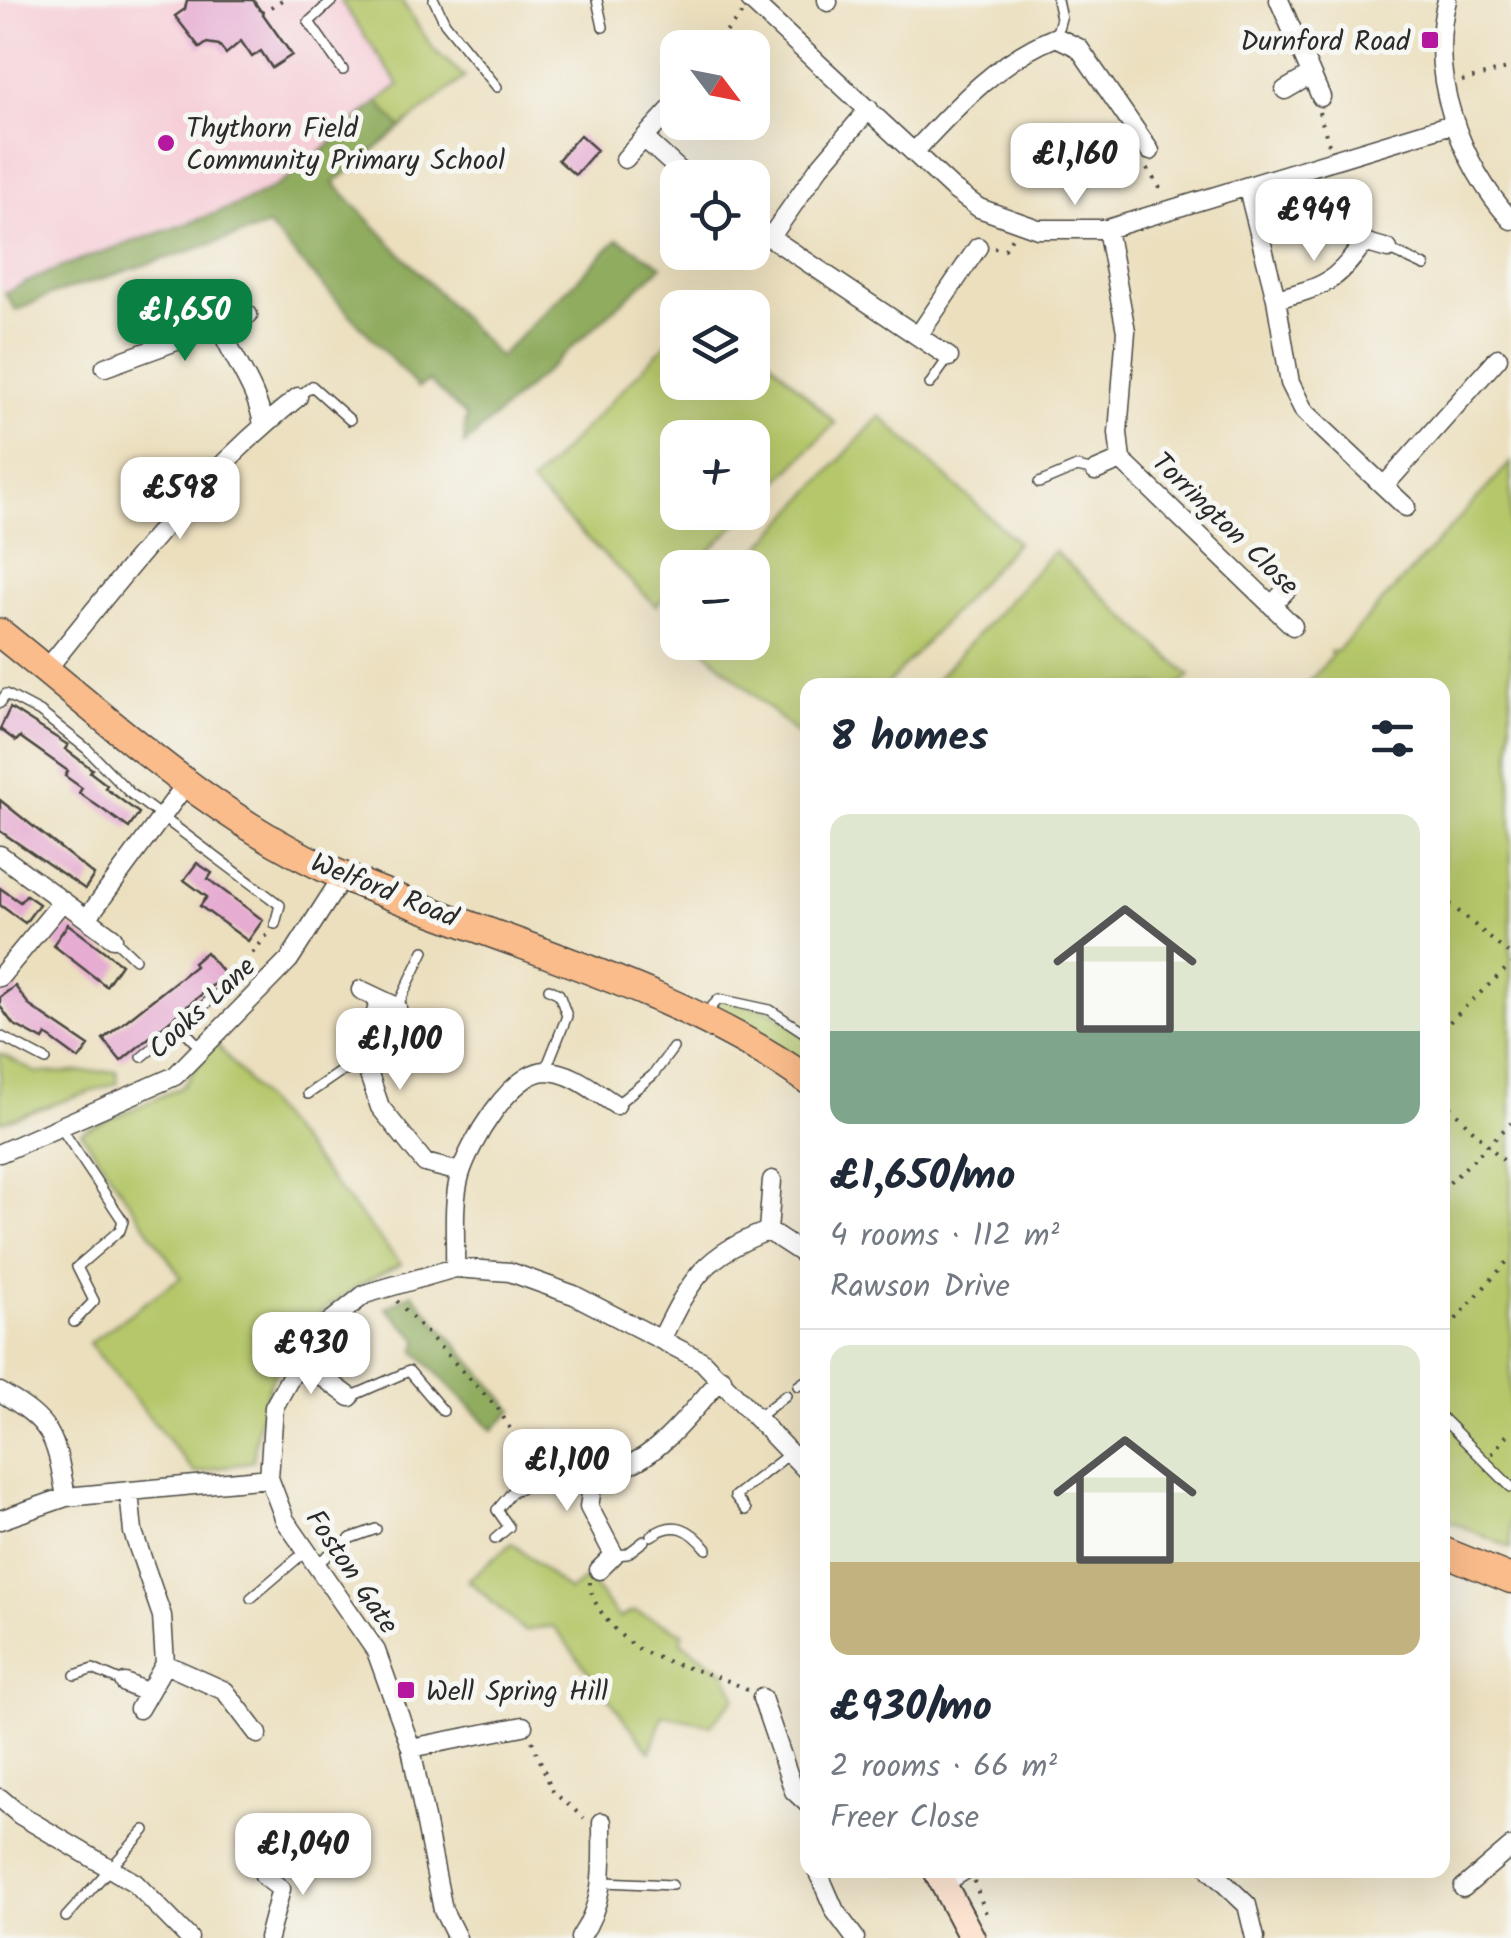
<!DOCTYPE html>
<meta charset="utf-8">
<style>
body{margin:0;font-family:Kalam,sans-serif;background:#f6f6f7;color:#1f2937;height:100vh;display:flex;flex-direction:column;font-size:38px;white-space:nowrap}
*{box-sizing:border-box;margin:0}
p{font-size:32px;color:#747a83}
.icon{flex:none;width:55px;height:55px;fill:none;stroke:currentColor;stroke-width:2;stroke-linecap:round;stroke-linejoin:round}
.map{position:relative;flex:1;overflow:hidden}
.side{position:absolute;left:800px;top:678px;width:650px;height:1200px;display:flex;flex-direction:column;background:#fff;border-radius:20px;box-shadow:0 10px 40px #0002}
.side>*{flex:none}
.needle{width:65px;rotate:122deg}
.controls{position:absolute;left:660px;top:30px;display:grid;gap:20px}
.controls a{display:grid;place-items:center;width:110px;height:110px;border-radius:20px;background:#fff;box-shadow:0 10px 40px #0002;font-size:50px}
.price{position:absolute;translate:-50% -85px;padding:0 22px;border-radius:20px;background:#fff;color:#222;font-size:32px;line-height:65px;filter:drop-shadow(0 2px 5px #0008)}
.price::after{content:'';position:absolute;left:50%;top:60px;width:30px;height:22px;margin-left:-15px;background:inherit;clip-path:polygon(0 0,100% 0,50% 100%)}
.price.active{background:#0b8043;color:#fff}
ul{padding:0;list-style:none}
li{display:grid;align-content:center;gap:20px;height:530px;padding:0 30px}
li+li{border-top:2px solid #e0e1e3}
li span{display:grid;place-items:center;height:310px;border-radius:20px;color:#555}
li>.icon{margin-inline-start:auto}
span .icon{width:180px;height:180px;fill:#fffc;stroke-width:1}
li b{font-size:42px}
h2{display:flex;justify-content:space-between;align-items:center;height:120px;padding:0 30px;font-size:42px}
.map>svg:first-child{display:block}
.built{fill:#f6cfd8}
.green{fill:#b5c76a;stroke:#70794a;stroke-width:2.5}
.forest{fill:#90ac5e;stroke:#5e6c44;stroke-width:2.5}
.building{fill:#e6acd1}
.lines{fill:none;stroke-linecap:round;stroke-linejoin:round}
.lane-casing{stroke:#484641;stroke-width:12}
.street-casing{stroke:#484641;stroke-width:21}
.secondary-casing{stroke:#484641;stroke-width:29}
.primary-casing{stroke:#484641;stroke-width:31}
.path{stroke:#484641;stroke-width:4;stroke-dasharray:2.5 8;stroke-linecap:butt}
.lane{stroke:#fff;stroke-width:9}
.street{stroke:#fff;stroke-width:18}
.secondary{stroke:#fde4d1;stroke-width:25}
.primary{stroke:#fabc8b;stroke-width:28}
.poi-dot{fill:#b5179e;stroke:#f6f6f2;stroke-width:4}
.labels{text-anchor:middle;stroke-width:10;stroke-linejoin:round;paint-order:stroke}
.poi-label{font-size:28px;fill:#2b2b2b;stroke:#f6f6f2;text-anchor:start}
.street-label{font-size:28px;fill:#2b2b2b;stroke:#f6f6f2}
</style>
<div class="map">
<svg width="1511" height="1938" viewBox="0 0 1511 1938">
<rect width="100%" height="100%" fill="#f6f6f2"/>
<filter id="ink" filterUnits="userSpaceOnUse"><feTurbulence type="fractalNoise" baseFrequency=".01" numOctaves="2"/><feDisplacementMap in="SourceGraphic" scale="20" xChannelSelector="R" yChannelSelector="G"/><feConvolveMatrix kernelMatrix="1 2 1 2 8 2 1 2 1" color-interpolation-filters="sRGB"/></filter>
<filter id="wash" filterUnits="userSpaceOnUse"><feTurbulence type="fractalNoise" baseFrequency=".0048" numOctaves="4" result="noise"/><feDisplacementMap in="SourceGraphic" scale="40" xChannelSelector="R" yChannelSelector="G"/><feGaussianBlur stdDeviation="2.25" result="paint"/><feColorMatrix in="noise" values="0 0 0 0 0 0 0 0 0 0 0 0 0 0 0 0 0 1.4 0 .05"/><feComposite in="paint" operator="in"/></filter>
<g filter="url(#wash)">
<rect width="100%" height="100%" fill="#ebdfbe"/>
<path class="built" d="M0 0H340L400 86 309 167 258 196 41 274 5 293 0 285Z"/>
<path class="green" d="M340 0H401L434 50 465 77 401 128 378 102 399 85Z
M677 333 678 382H752L753 343 835 423 753 507 752 438H678V512L747 513 694 567 678 568 677 584 656 606 531 484Z
M880 416 1017 542 887 685H808L807 743 697 643 752 642V568L742 567Z
M1511 462V1548L1443 1518 1442 685H1306L1332 656 1330 652 1337 651Z
M1054 551 1190 676 1181 685H931Z
M719 999 770 1010 807 1035V1080L701 1018Z
M215 1042 401 1264C305 1309 264 1353 253 1461L195 1473 89 1343 181 1277 81 1132 182 1087Z
M0 1053 37 1073 116 1071 118 1083 0 1122Z
M512 1543 569 1591 587 1578 619 1618 634 1611 683 1632 681 1642 725 1672 736 1696 711 1725 663 1715 650 1752 553 1626 524 1631 468 1580Z"/>
<path class="forest" d="M378 102 401 128 334 183 499 357 618 239 662 266 464 445 466 416 429 381 418 388 268 226 50 295 16 311 5 293C85 250 175 234 257 196 305 174 337 135 378 102Z
M412 1293 513 1410 493 1430 415 1351 419 1340 386 1308Z"/>
<g id="blocks">
<path class="building" d="M187 0H253L292 55 272 68 261 51 252 57 241 41 226 54 219 45 207 43 200 48 175 16 185 9Z
M580 135 597 150 575 175 558 160Z
M10 708 68 745 65 749 92 769 90 772 107 785 105 788 139 813 129 828 79 793 82 788 65 776 68 771 20 737 16 741 0 729Z
M0 800 94 875 85 889 0 831Z
M197 863 212 873 208 879 263 920 248 941 200 906 207 897 184 880Z
M0 888 20 902 26 895 39 904 25 923 0 905Z
M68 924 121 964 106 986 53 945Z
M206 952 225 975 121 1061 103 1039 195 966 193 963Z
M15 986 30 1006 89 1046 79 1059 46 1035 43 1040 13 1024 0 1006V997Z"/>
</g>
</g>
<g filter="url(#ink)">
<use href="#blocks" fill-opacity="0" stroke="#484641" stroke-width="2.5"/>
<g class="lines">
<g class="lane-casing">
<path id="lane" d="M333 0 309 22 343 70
M434 0 445 23 497 87
M597 0 603 27
M1056 36 1061 18 1057 0
M1388 249 1425 266
M930 384 949 357
M299 396 312 386 350 420
M1039 483 1077 467 1095 471
M0 703 6 694 40 712 87 749 130 793 280 905 275 924
M113 938 135 959
M397 1007 424 951
M703 1016 719 999 770 1010 808 1035
M180 1026 202 1049
M0 1036 46 1060
M142 1057 219 993
M545 1071 567 1016 559 994 549 989
M308 1094 340 1072 366 1066
M616 1105 653 1075 673 1048
M61 1128 123 1221 120 1230 77 1267 94 1301 74 1322
M798 1386 808 1379
M350 1397 409 1371 443 1411
M758 1417 786 1395
M1442 1418 1511 1487
M746 1510 735 1496 788 1455
M651 1536C675 1519 691 1529 707 1549
M495 1539 509 1527 497 1510 518 1485
M614 1555 627 1554 644 1541
M315 1565 351 1538 376 1529
M251 1598 306 1551
M75 1675 93 1669 125 1683
M604 1882 672 1885
M66 1917 145 1830"/>
</g>
<g class="street-casing">
<path id="street" d="M750 0 953 189 979 208 1038 229H1107L1455 123
M827 0 828 2
M1279 0 1321 97
M1447 0C1427 76 1461 164 1511 220
M1285 90 1309 76
M645 139 688 178
M914 152C955 108 998 60 1056 37L1079 48 1150 151
M625 159 678 101
M1248 189 1276 299 1290 383 1304 411 1406 507
M1356 222 1364 242 1388 249
M752 225 949 357
M1107 229 1126 331 1118 433 1121 460 1293 626
M770 238 818 169 869 109
M1276 299C1323 287 1336 283 1364 242
M220 327C234 361 258 390 263 425
M918 336 978 247
M105 367 248 315
M1095 471 1121 460
M1385 485 1498 358
M1272 605 1288 588
M46 670C125 572 199 476 298 397
M0 855 113 938
M88 917 186 784
M0 977 62 902
M361 990 397 1007
M380 999 367 1042 366 1066 380 1107 425 1163 460 1172
M0 1153 175 1076 289 960 343 876
M768 1231 772 1180
M455 1268C456 1239 452 1203 460 1175 469 1144 511 1072 546 1071 572 1071 595 1092 616 1105
M662 1338C690 1280 705 1254 768 1231L808 1257
M300 1360 350 1397
M0 1392C55 1424 55 1437 66 1497
M522 1450 535 1469
M594 1474 589 1507 614 1555 599 1570
M518 1485C559 1446 574 1482 625 1466 662 1454 696 1405 722 1378
M129 1492 133 1532 162 1616 165 1664
M0 1520 66 1497 269 1478
M125 1683 148 1693
M762 1698 794 1791 808 1804
M139 1709 165 1664 225 1691 258 1734
M411 1748 523 1726
M0 1798 20 1815 135 1883 189 1938
M817 1870 835 1911 855 1938
M1210 1870 1247 1905 1255 1938
M264 1876 281 1889 268 1938
M944 1883 965 1870
M1463 1888 1511 1847
M457 1938 443 1910 411 1748 376 1651 285 1520 269 1478 274 1407 300 1360 330 1322 365 1294 455 1268 510 1272 574 1295 702 1361 808 1472
M580 1938C606 1899 602 1867 602 1822"/>
</g>
<g class="secondary-casing">
<path id="secondary" d="M936 1870 972 1938"/>
</g>
<g class="primary-casing">
<path id="primary" d="M0 633C110 720 214 821 345 877 499 943 668 982 808 1080
M1442 1551 1511 1579"/>
</g>
<path class="path" d="M262 13 282 0
M713 48 742 13
M1462 81 1511 68
M1319 112 1329 145
M1147 169 1164 194
M994 248 1005 249 1013 236
M1442 897 1511 956
M226 986 267 935
M1442 1029 1511 964
M1442 1099 1511 1168
M1442 1190 1511 1123
M397 1301 499 1410 515 1437
M1442 1335 1511 1257
M1492 1454 1511 1429
M590 1582C589 1604 619 1638 639 1649 673 1668 715 1671 749 1691
M532 1741 553 1792 584 1818
M974 1881 988 1919"/>
<use href="#lane" class="lane"/>
<use href="#street" class="street"/>
<use href="#secondary" class="secondary"/>
<use href="#primary" class="primary"/>
</g>
</g>
<g class="poi-dot">
<rect x="1420" y="30" width="20" height="20" rx="5"/>
<circle cx="166" cy="143" r="10"/>
<rect x="396" y="1680" width="20" height="20" rx="5"/>
</g>
<g class="labels">
<g class="poi-label">
<text x="1410" y="50" text-anchor="end">Durnford Road</text>
<text x="186" y="137">Thythorn Field<tspan x="186" dy="32">Community Primary School</tspan></text>
<text x="426" y="1700">Well Spring Hill</text>
</g>
<g class="street-label">
<text transform="translate(1226 523) rotate(44)" y="10">Torrington Close</text>
<text transform="translate(385 889) rotate(22)" y="10">Welford Road</text>
<text transform="translate(201 1007) rotate(-43)" y="10">Cooks Lane</text>
<text transform="translate(353 1571) rotate(56)" y="10">Foston Gate</text>
</g>
</g>
</svg>
<div class="controls">
<a><svg class="needle" viewBox="-14 -14 28 28"><path d="M0-13l5 13h-10z" fill="#e53935"/><path d="M0 13l5-13h-10z" fill="#747a83"/></svg></a>
<a><svg class="icon" aria-label="locate" viewBox="0 0 24 24"><circle cx="12" cy="12" r="6"/><path d="M12 2v4M12 18v4M2 12h4M18 12h4"/></svg></a>
<a><svg class="icon" aria-label="layers" viewBox="0 0 24 24"><path d="M12 4l9 5-9 5-9-5zM3 14l9 5 9-5"/></svg></a>
<a>+</a>
<a>−</a>
</div>
<b class="price" style="left:1075px;top:208px">£1,160</b>
<b class="price" style="left:1314px;top:264px">£949</b>
<b class="price active" style="left:185px;top:364px">£1,650</b>
<b class="price" style="left:180px;top:542px">£598</b>
<b class="price" style="left:400px;top:1093px">£1,100</b>
<b class="price" style="left:311px;top:1397px">£930</b>
<b class="price" style="left:567px;top:1514px">£1,100</b>
<b class="price" style="left:303px;top:1898px">£1,040</b>
<section class="side">
<h2>8 homes<svg class="icon" aria-label="filters" viewBox="0 0 24 24"><path d="M4 7h16M4 17h16"/><circle cx="9" cy="7" r="2"/><circle cx="15" cy="17" r="2"/></svg></h2>
<ul>
<li><span style="background:linear-gradient(#dfe7d0 70%,#7fa58c 0)"><svg class="icon" aria-label="home" viewBox="0 0 24 24"><path d="M3 11l9-7 9 7M6 9v11h12V9"/></svg></span><div><b>£1,650/mo</b><p>4 rooms · 112 m²</p><p>Rawson Drive</p></div></li>
<li><span style="background:linear-gradient(#dfe7d0 70%,#c2b280 0)"><svg class="icon" aria-label="home" viewBox="0 0 24 24"><path d="M3 11l9-7 9 7M6 9v11h12V9"/></svg></span><div><b>£930/mo</b><p>2 rooms · 66 m²</p><p>Freer Close</p></div></li>
</ul>
</section>
</div>
